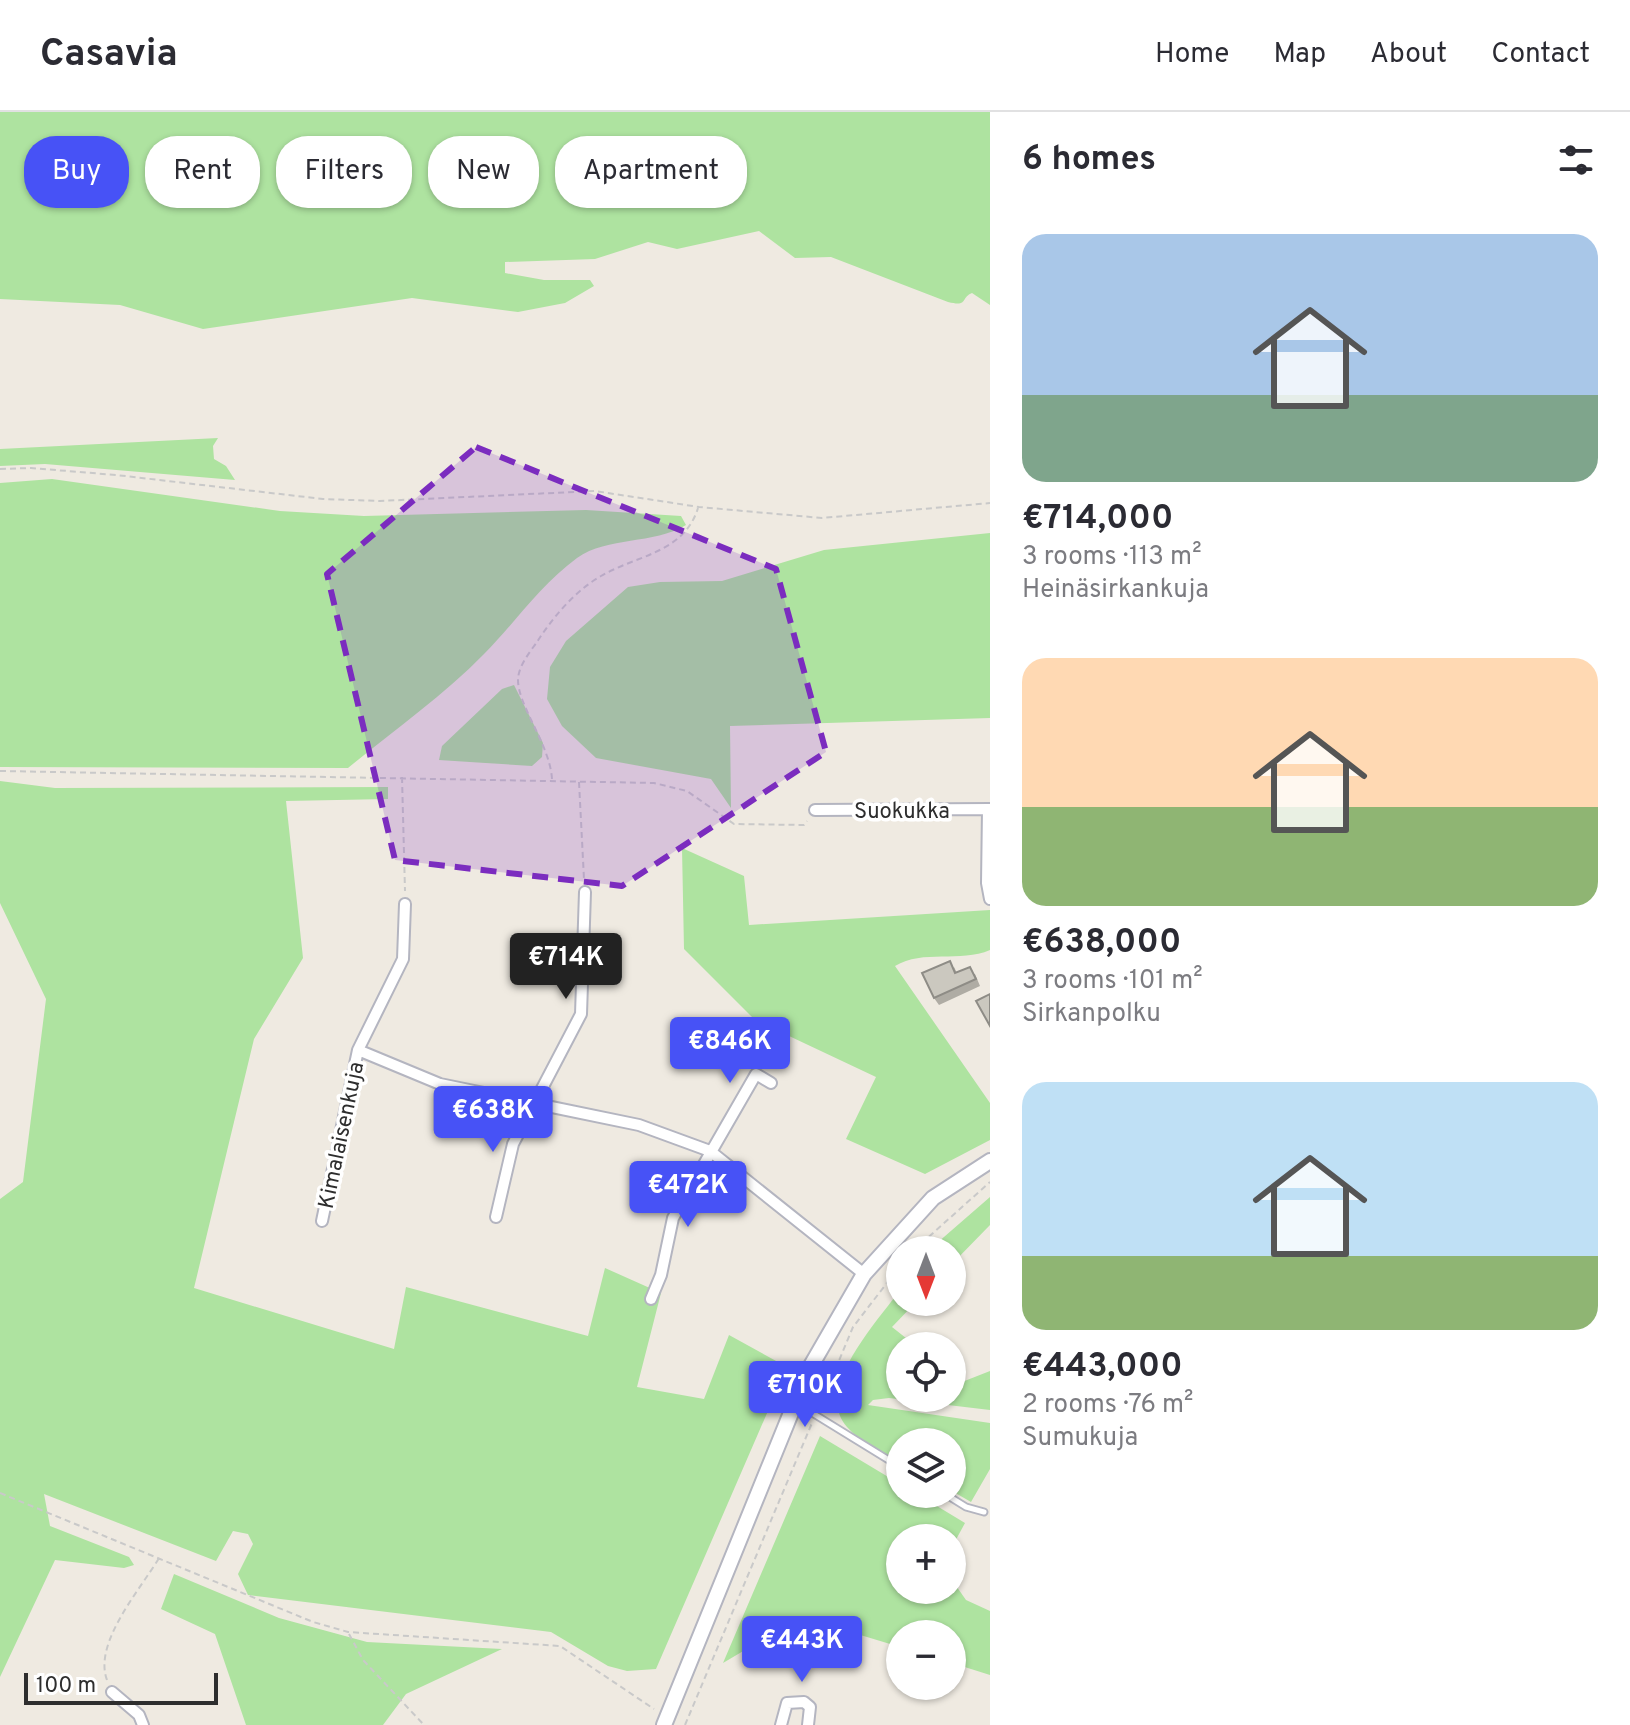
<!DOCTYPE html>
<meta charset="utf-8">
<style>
body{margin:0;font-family:Overpass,sans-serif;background:#f7f7f7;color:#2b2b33;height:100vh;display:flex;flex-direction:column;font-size:30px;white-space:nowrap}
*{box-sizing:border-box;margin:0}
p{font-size:26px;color:#7c7c81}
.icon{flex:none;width:44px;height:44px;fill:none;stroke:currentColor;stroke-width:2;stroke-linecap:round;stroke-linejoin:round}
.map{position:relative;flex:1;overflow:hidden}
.drawer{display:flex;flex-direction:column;background:#fff;width:640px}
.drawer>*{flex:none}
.guide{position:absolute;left:24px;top:24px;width:760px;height:72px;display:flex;gap:16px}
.needle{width:52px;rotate:180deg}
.fabs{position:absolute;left:886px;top:1124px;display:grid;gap:16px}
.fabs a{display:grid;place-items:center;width:80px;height:80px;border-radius:50%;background:#fff;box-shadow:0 2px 6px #0004;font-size:40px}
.scale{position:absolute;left:24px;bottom:20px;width:194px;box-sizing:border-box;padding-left:8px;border:4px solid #2e2e2e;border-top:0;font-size:22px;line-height:28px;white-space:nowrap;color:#2e2e2e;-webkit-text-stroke:6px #fff;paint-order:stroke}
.price{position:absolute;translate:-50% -68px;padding:0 18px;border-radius:8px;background:#4752f6;color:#fff;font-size:26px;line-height:52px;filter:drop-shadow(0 2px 4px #0008)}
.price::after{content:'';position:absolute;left:50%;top:48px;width:24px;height:18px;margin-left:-12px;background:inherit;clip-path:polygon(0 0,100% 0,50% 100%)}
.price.active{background:#222;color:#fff}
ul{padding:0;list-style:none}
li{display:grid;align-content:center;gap:16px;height:424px;padding:0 32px}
li span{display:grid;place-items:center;height:248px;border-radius:24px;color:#555}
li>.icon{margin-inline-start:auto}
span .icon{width:144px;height:144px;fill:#fffc;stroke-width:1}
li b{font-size:34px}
h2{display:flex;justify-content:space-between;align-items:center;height:96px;padding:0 32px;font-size:34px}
.pill{padding:0 28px;border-radius:32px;background:#fff;box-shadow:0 2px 6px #0004;font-size:28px;line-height:72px}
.pill.active{background:#4752f6;color:#fff}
header{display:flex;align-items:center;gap:48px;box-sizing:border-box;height:112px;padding:0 40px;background:#fff;border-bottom:2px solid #e1e1e2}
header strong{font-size:38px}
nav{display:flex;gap:44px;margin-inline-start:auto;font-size:28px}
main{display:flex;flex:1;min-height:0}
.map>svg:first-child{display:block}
.green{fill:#aee3a0}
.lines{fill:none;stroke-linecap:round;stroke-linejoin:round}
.lane-casing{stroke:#b4b5c0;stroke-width:9}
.street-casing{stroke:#b4b5c0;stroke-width:14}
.secondary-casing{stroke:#b4b5c0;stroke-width:18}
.path{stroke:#c9c9c9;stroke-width:2;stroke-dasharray:6 4;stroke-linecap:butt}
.lane{stroke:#fff;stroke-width:5}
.street{stroke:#fff;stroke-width:10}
.secondary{stroke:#fff;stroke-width:14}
.wall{fill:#afaca4}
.building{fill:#cbc8bf;stroke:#8e8c86;stroke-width:2}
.marked{fill:#7b2cbf;fill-opacity:0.2;stroke:#7b2cbf;stroke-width:6;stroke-dasharray:16 10;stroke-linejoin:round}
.labels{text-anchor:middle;stroke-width:7;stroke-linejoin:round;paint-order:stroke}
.street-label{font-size:22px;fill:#2e2e2e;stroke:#fff}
</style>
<header>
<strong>Casavia</strong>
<nav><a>Home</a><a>Map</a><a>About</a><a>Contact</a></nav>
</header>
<main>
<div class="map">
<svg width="990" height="1613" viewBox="0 0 990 1613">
<rect width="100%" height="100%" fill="#efeae1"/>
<path class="green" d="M0 0H990V193L972 181C960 186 969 195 948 190L831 145 795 146 759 119 677 137 648 130 595 147 505 150V161L544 168H590L594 174 565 191 518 200 412 186 203 217 120 193 0 187Z
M218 326 213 334 214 347 226 354 235 368 45 352 0 354V337Z
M52 367 280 399 364 404 586 398 681 404 686 413C653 433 608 424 577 446 539 474 516 510 484 542 443 584 393 619 348 656L0 655V371Z
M990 421V606L730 614 731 696 711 667 596 646 562 614 547 587 550 555 566 529 628 475 660 470 722 469 824 438Z
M514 573 543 631 542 645 532 654 439 648 442 634 502 577Z
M0 669 55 676 388 675V687L286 689 303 846 254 927 194 1176 394 1237 406 1175 588 1224 605 1156 661 1181 637 1275 704 1287 729 1223 787 1255 656 1557 627 1559 608 1554 551 1520 248 1483 238 1462 253 1432 248 1422 233 1419 216 1449 44 1382 50 1414 129 1445 134 1453 124 1456 55 1448 0 1565V1087L23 1070 46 887 0 791Z
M682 736 744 764 749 813 990 798V838C960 851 923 837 895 854L990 991V1028L925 1062 846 1027 876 965 755 908 684 837Z
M990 1085V1113L952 1152V1138H929Z
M900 1178V1190H916L892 1215 916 1234H900V1286H952V1262L962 1270 990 1259V1298L889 1286 873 1288 868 1293 990 1311V1357L971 1390 952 1379V1330H900V1350C882 1340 861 1331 847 1315 813 1277 878 1209 900 1178Z
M820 1324 900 1372V1382H917L965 1411 952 1435V1426H900V1478H952V1468L966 1488 990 1499V1563L952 1551V1522H900V1535L801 1505 723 1551Z
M174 1462 279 1506 367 1530 502 1537 406 1582 383 1613H246L215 1522 161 1497Z"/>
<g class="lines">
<g class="lane-casing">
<path id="lane" d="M796 1291 900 1355
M945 1382 966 1395 984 1400"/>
</g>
<g class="street-casing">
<path id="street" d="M988 697 987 771 990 787
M815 698 990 697
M405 792 403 847 358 938 440 972 639 1013 710 1039 864 1162
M496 1105 513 1032 581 902 585 780
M322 1109 358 938
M651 1187 661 1163 673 1106 756 962 771 971
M112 1580 139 1603 143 1613
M781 1613 787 1591 804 1590 810 1595 808 1613"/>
</g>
<g class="secondary-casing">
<path id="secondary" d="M664 1613 808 1259 864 1162 933 1086 990 1049"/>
</g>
<path class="path" d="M0 357 31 356 116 363 323 387 380 389 595 379 699 395 822 406 990 391
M0 659 654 671 687 679 734 712 804 713 807 709
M402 665 405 779
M552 667C550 633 518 594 518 568 518 555 529 541 537 530 553 505 575 479 601 464 637 443 684 441 698 396
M579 670 584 767
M914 1138 990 1070
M820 1294 853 1215 900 1154
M0 1381 313 1510 348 1520 560 1534 654 1597
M349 1522 363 1548 424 1613
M107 1568C93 1531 140 1478 159 1446
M685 1613 812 1311"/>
<use href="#lane" class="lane"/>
<use href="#street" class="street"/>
<use href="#secondary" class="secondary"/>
</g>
<path class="wall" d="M954 855 957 861 975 862 980 874 939 893 934 886Z"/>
<path class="building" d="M950 849 955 861 970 855 976 867 934 886 922 861Z
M990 882V914L976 889Z"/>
<path class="marked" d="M476 335 776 457 826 640 622 774 395 748 327 462Z"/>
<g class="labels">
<g class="street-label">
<text x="902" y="706">Suokukka</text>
<text transform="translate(340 1023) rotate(-78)" y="8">Kimalaisenkuja</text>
</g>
</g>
</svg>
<div class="fabs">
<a><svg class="needle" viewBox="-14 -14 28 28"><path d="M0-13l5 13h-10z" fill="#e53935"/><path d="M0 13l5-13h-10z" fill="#7c7c81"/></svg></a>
<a><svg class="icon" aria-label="locate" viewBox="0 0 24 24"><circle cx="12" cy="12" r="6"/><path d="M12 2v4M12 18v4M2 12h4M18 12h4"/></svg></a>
<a><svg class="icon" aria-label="layers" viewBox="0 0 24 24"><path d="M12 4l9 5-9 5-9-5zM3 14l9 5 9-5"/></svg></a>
<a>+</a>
<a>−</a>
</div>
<div class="scale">100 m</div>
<b class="price active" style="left:566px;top:889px">€714K</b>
<b class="price" style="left:730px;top:973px">€846K</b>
<b class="price" style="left:493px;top:1042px">€638K</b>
<b class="price" style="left:688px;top:1117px">€472K</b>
<b class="price" style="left:805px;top:1317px">€710K</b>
<b class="price" style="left:802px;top:1572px">€443K</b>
<div class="guide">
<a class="pill active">Buy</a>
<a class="pill">Rent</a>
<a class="pill">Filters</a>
<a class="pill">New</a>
<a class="pill">Apartment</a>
</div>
</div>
<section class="drawer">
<h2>6 homes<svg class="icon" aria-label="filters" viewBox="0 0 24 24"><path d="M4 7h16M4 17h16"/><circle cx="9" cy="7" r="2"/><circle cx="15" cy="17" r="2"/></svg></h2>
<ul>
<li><span style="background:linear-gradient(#a9c7e8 65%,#7fa58c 0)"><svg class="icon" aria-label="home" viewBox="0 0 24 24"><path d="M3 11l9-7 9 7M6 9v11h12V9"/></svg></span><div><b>€714,000</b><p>3 rooms · 113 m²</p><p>Heinäsirkankuja</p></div></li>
<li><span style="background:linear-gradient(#ffd9b3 60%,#8fb573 0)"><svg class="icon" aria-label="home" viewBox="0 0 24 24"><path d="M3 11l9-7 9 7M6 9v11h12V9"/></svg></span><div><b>€638,000</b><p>3 rooms · 101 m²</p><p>Sirkanpolku</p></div></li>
<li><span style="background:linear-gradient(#bfe0f5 70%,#8fb573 0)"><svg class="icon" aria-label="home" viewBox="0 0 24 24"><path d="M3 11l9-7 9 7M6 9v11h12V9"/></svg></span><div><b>€443,000</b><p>2 rooms · 76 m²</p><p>Sumukuja</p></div></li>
</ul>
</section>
</main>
